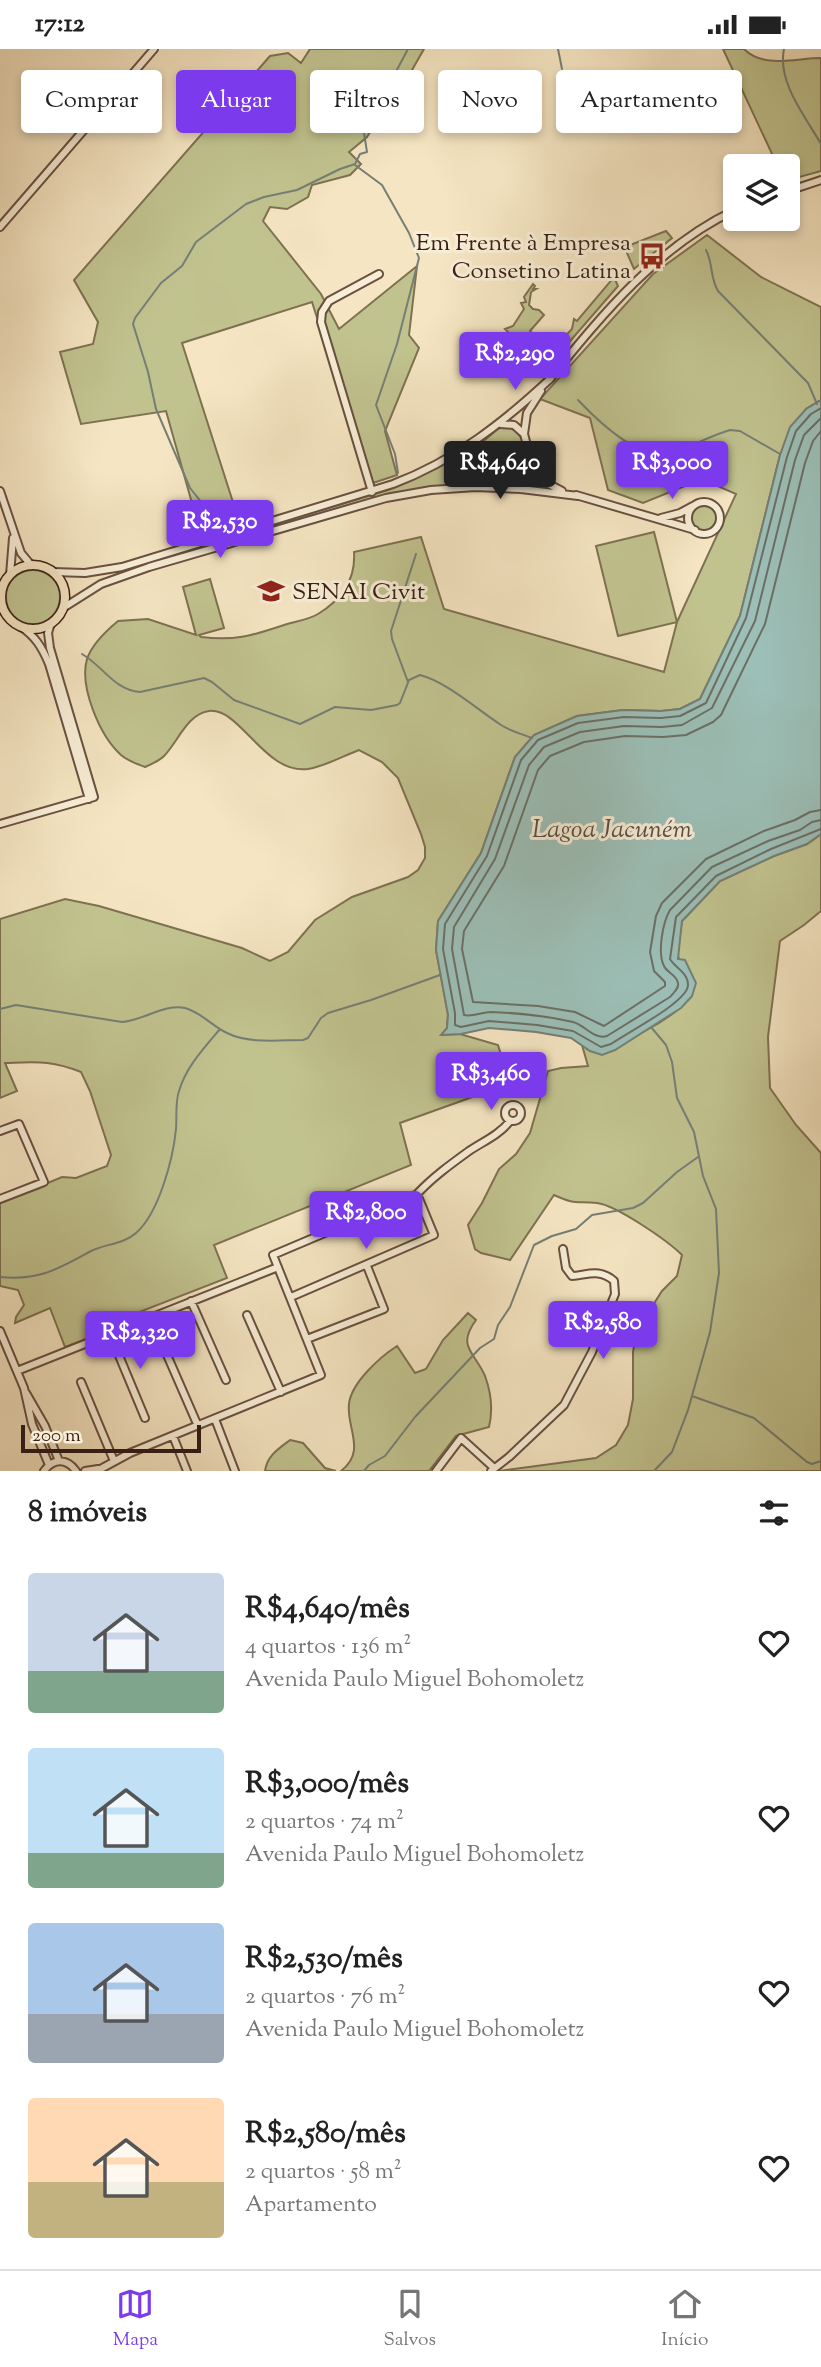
<!DOCTYPE html>
<html lang="pt">
<meta charset="utf-8">
<style>
body{margin:0;font-family:"Sorts Mill Goudy",serif;background:#f6f6f6;color:#222;height:100vh;display:flex;flex-direction:column;font-size:26px;white-space:nowrap}
*{box-sizing:border-box;margin:0}
p{font-size:23px;color:#767676}
.icon{flex:none;width:38px;height:38px;fill:none;stroke:currentColor;stroke-width:2;stroke-linecap:round;stroke-linejoin:round}
.map{position:relative;height:1422px;overflow:hidden}
.details{display:flex;flex-direction:column;background:#fff;flex:1}
.details>*{flex:none}
.top-card{position:absolute;left:21px;top:21px;width:780px;height:63px;display:flex;gap:14px}
.tools{position:absolute;left:723px;top:105px;display:grid;gap:14px}
.tools a{display:grid;place-items:center;width:77px;height:77px;border-radius:7px;background:#fff;box-shadow:0 4px 10px #0003;font-size:35px}
.scale{position:absolute;left:21px;bottom:18px;width:180px;box-sizing:border-box;padding-left:7px;border:4px solid #3a1f15;border-top:0;font-size:19px;line-height:24px;white-space:nowrap;color:#3a1f15;-webkit-text-stroke:5px #f8eed7;paint-order:stroke}
.price{position:absolute;translate:-50% -60px;padding:0 16px;border-radius:7px;background:#7c3aed;color:#fff;font-size:23px;line-height:46px;filter:drop-shadow(0 2px 4px #0008)}
.price::after{content:'';position:absolute;left:50%;top:42px;width:21px;height:16px;margin-left:-10px;background:inherit;clip-path:polygon(0 0,100% 0,50% 100%)}
.price.on{background:#222;color:#fff}
ul{padding:0;list-style:none}
li{display:flex;align-items:center;gap:21px;height:175px;padding:0 28px}
li span{display:grid;place-items:center;flex:none;width:196px;height:140px;border-radius:7px;color:#555}
li>.icon{margin-inline-start:auto}
span .icon{width:84px;height:84px;fill:#fffc;stroke-width:1}
li b{font-size:30px}
h2{display:flex;justify-content:space-between;align-items:center;height:84px;padding:0 28px;font-size:30px}
.tag{padding:0 24px;border-radius:7px;background:#fff;box-shadow:0 4px 10px #0003;font-size:24px;line-height:63px}
.tag.on{background:#7c3aed;color:#fff}
.status{display:flex;justify-content:space-between;align-items:center;height:49px;padding:0 35px;background:#fff;direction:ltr}
.status svg{height:19px;fill:currentColor}
.dock{display:flex;justify-content:space-around;align-items:center;height:98px;border-top:2px solid #e0e0e0;background:#fff;font-size:19px;color:#767676}
.dock a{display:grid;justify-items:center;gap:4px}
.dock .on{color:#7c3aed}
.map>svg:first-child{display:block}
.green{fill:#c1c38f;stroke:#7e7152;stroke-width:2}
.water{fill:#9cbfb7;stroke:#757f76;stroke-width:2}
.lines{fill:none;stroke-linecap:round;stroke-linejoin:round}
.shore{stroke:#6b6f66;stroke-width:2}
.stream{stroke:#757f76;stroke-width:2}
.minor-casing{stroke:#695040;stroke-width:10}
.major-casing{stroke:#3a1f15;stroke-width:11}
.minor{stroke:#f8eed7;stroke-width:6}
.major{stroke:#f5e5c2;stroke-width:8}
.labels{text-anchor:middle;stroke-width:6;stroke-linejoin:round;paint-order:stroke}
.poi-label{font-size:24px;fill:#3a1f15;stroke:#f8eed7;text-anchor:end}
.water-label{font-size:26px;font-style:italic;fill:#574f46;stroke:#f8eed7}
</style>
<div class="status"><b>17:12</b><svg viewBox="0 0 49 12"><path d="M0 12V9h3v3zM5 12V6h3v6zM10 12V3h3v9zM15 12V0h3v12zM26 1h20v11H26zM47 4h2v5h-2z"/></svg></div>
<div class="map">
<svg width="821" height="1422" viewBox="0 0 821 1422">
<rect width="100%" height="100%" fill="#f5e5c2"/>
<filter id="stains"><feTurbulence type="fractalNoise" baseFrequency=".00286" numOctaves="4"/><feColorMatrix values="0 0 0 0 .2 0 0 0 0 .09 0 0 0 0 .02 0 0 0 .5 -.17"/></filter>
<radialGradient id="worn" r=".72"><stop offset=".6" stop-color="#630" stop-opacity="0"/><stop offset="1" stop-color="#630" stop-opacity=".3"/></radialGradient>
<path class="green" d="M310 0H424L408 28 390 50 367 88 349 103 361 115 350 126 312 136 308 148 287 160 270 158 263 172 321 245 339 280 417 217 409 286 419 299 385 382 397 426 370 435 312 253 182 294 240 475 201 486 166 362 81 375 60 303 93 295 98 273 74 231 270 7 288 4 301 14Z
M723 0H744C764 20 796 9 821 9V122L796 129 788 121V117H783L773 107Z
M666 182 672 189 634 220 627 204 630 196Z
M707 186 761 228 821 258V351L806 360 780 406 740 567 700 650 680 660 661 662 623 661 577 667 534 686 515 708 481 804 438 872 436 901 448 965 447 979 442 986 460 985 498 996 506 1022V1036L400 1074 411 1116 214 1196 227 1229 134 1265 136 1271 65 1298 50 1259 15 1274 16 1268 24 1256 18 1241 0 1237V1154L62 1128 76 1129 107 1117 111 1106 90 1042 81 1023C51 1011 37 1013 5 1014L17 1042 0 1049V870L65 850 99 857 242 899 270 912 288 903 315 871 352 848 408 828 418 821 425 809V798L421 785 398 729 382 713 359 701C343 707 326 717 308 720 265 726 240 658 209 662 187 665 178 693 164 707 159 712 152 715 145 718 137 715 128 712 121 706 100 687 79 638 87 610 92 595 106 582 118 572L148 570 196 586 183 538 210 530 224 579 199 586 201 588C234 592 251 587 281 577 293 573 308 571 318 565 341 551 356 531 354 503L421 488 444 560 664 623 677 573 618 587 596 497 654 483 677 573 736 445 702 430 643 454 608 441 590 369 540 350 653 225Z
M614 228 618 237 545 321 505 280 513 277 524 260 521 254 526 253 524 248 533 235 535 237 533 240H536L531 243 529 256 533 260 539 261 544 266 530 282 546 296 547 301 551 302 572 280 574 270 577 272Z
M505 377C524 380 534 413 527 429 518 438 487 437 476 431 470 428 468 423 466 417L468 405 498 380Z
M456 408 459 410 460 422 464 432 463 435 391 444 290 473 289 471 391 440Z
M690 469a14 14 0 1 1 28 0a14 14 0 1 1-28 0Z
M6 548a27 27 0 1 1 54 0a27 27 0 1 1-54 0Z
M821 785V862L804 876 780 892 768 988 770 1039 796 1076 821 1104V1422H499L596 1409 616 1396 628 1376 633 1350V1303L637 1281 662 1242 677 1227 682 1206C668 1192 616 1156 597 1154 575 1152 576 1156 554 1146L510 1211 481 1204 475 1200 468 1176 482 1154 499 1120 516 1105 530 1084 548 1022 561 1019 588 1017 582 996 590 1002C628 991 665 977 692 947L677 904 682 872 720 832 774 807 807 795Z
M468 1264 476 1271C456 1298 475 1303 485 1327 491 1343 493 1361 489 1378L456 1387 429 1422H341C367 1402 346 1379 349 1355 351 1334 380 1308 397 1297L415 1324 426 1320 443 1291Z
M290 1391 303 1394 325 1419 336 1422H265C267 1407 278 1400 290 1391Z"/>
<path class="water" d="M821 351V785L807 795 774 807 720 832 682 872 678 910 685 911 696 934 692 947 681 959 615 1001 602 1006 590 1002 571 989 536 983 489 979 461 985 441 986 447 979 448 966 436 901 438 872 481 804 515 708 534 686 577 667 623 661 661 662 680 660 700 650 740 567 780 406 790 378 806 360Z"/>
<g class="lines">
<path class="shore" d="M821 359 811 365 796 382 787 408 746 569 706 654 680 667 661 669 624 668 578 674 538 691 521 711 487 807 445 875 443 900 455 964V976L461 978 489 972 537 976 573 982 601 998 611 995C626 984 688 953 688 936 688 923 675 919 670 910L676 868 716 827 771 800 821 780
M821 369 804 386 795 411 755 572 712 659 682 676 662 678 624 677 580 683 544 698 529 716 495 810 454 878 452 900 464 966C473 968 482 963 491 963 518 964 547 967 573 973 585 976 594 991 607 987L670 948C674 943 679 940 678 934 676 925 667 924 664 917 657 903 663 873 670 861L712 818 768 792 800 781 812 773 821 771
M821 382 813 392 805 414 765 575 721 666 713 673 686 686 663 688 625 687 584 693 550 707 538 721 504 817 464 882 462 900 473 953 538 957 575 963 604 977 665 937V933L654 922 650 903 656 867 662 854 706 810 764 782 795 771 810 763 821 761"/>
<path class="stream" d="M558 0 562 20
M784 0C777 33 805 67 821 95
M355 116 382 136 409 184 419 209 397 295 376 356 395 405 398 424
M706 201C713 214 710 229 718 242L808 334 817 355
M578 351C597 371 638 411 668 404 690 399 709 387 730 381L740 382 780 405
M211 476 210 464 190 439 156 360 148 323 133 275 135 269 161 234 182 217 196 193 246 155 264 148 297 141 340 120 355 115 360 105 367 103 364 84 365 70 392 30 408 0
M82 605C103 617 114 641 140 643L204 629 212 633 234 651 300 675 335 658 371 661 397 656 400 654 409 631 420 626C445 632 478 661 501 676 510 682 522 685 532 689
M408 633 392 590 391 582 416 505
M0 960 16 956 122 973C142 972 165 954 185 959 201 963 213 978 227 984 249 995 279 991 303 991L308 989 321 969 328 964 371 951 440 926
M651 978 666 996 672 1013 677 1049 694 1083 703 1127 716 1160 719 1224 710 1283 688 1361 672 1403 654 1422
M0 1228C39 1232 58 1220 91 1202 105 1195 124 1195 136 1184 159 1164 173 1110 176 1080 177 1067 175 1054 179 1042 186 1018 204 999 220 980
M692 1347 754 1369 807 1413 812 1415 821 1412
M364 1422 369 1416 385 1407 415 1368 480 1299 494 1290 498 1276 510 1258 534 1196 552 1187 576 1180 592 1166 633 1159 643 1154 677 1123 698 1108"/>
<g class="minor-casing">
<path id="minor" d="M788 142 821 131
M0 178 154 0
M549 331C603 265 657 198 735 161
M501 375 514 376 524 385 534 422 529 433 521 440
M524 385 527 364 541 342
M466 399C459 415 463 429 478 437
M534 417 543 432 562 442
M0 442 21 504 31 516
M372 443 321 273 322 263 329 252 379 225
M576 446 695 481
M688 469a16 16 0 1 1 32 0a16 16 0 1 1-32 0Z
M661 469 680 464 693 457
M53 523 85 524 122 518 393 435C454 412 503 374 551 329
M10 526 13 489
M63 559 101 535 149 518 386 449 431 441 476 438 521 440 578 447
M20 577C35 587 42 598 49 615L89 750
M0 775 94 748 50 599 48 584 51 574
M505 1064a8 8 0 1 1 16 0a8 8 0 1 1-16 0Z
M0 1082 19 1075 44 1133 0 1150
M291 1248 434 1186 417 1145
M191 1252 226 1331
M247 1266 281 1343
M0 1282 24 1339 32 1375 49 1416
M110 1285 145 1369
M307 1290 384 1260 367 1217
M164 1299 198 1377
M17 1322 278 1218
M81 1333 114 1412
M26 1344 45 1377 59 1412
M215 1370 235 1422
M173 1387 187 1422
M44 1422C53 1409 67 1409 76 1422
M85 1422 98 1420
M97 1422 130 1404 321 1326 273 1206 417 1145C433 1128 451 1115 469 1102 484 1092 499 1086 510 1072
M436 1422 461 1389 493 1418
M491 1422 509 1408 564 1356 592 1303 615 1245 614 1232C600 1219 587 1226 572 1227L566 1219 563 1200"/>
</g>
<g class="major-casing">
<path id="major" d="M1 548a32 32 0 1 1 64 0a32 32 0 1 1-64 0Z"/>
</g>
<use href="#minor" class="minor"/>
<use href="#major" class="major"/>
</g>
<defs>
<g id="bus-bare" transform="scale(2.1)"><path d="M-5-6H5V4H4V6H2V4H-2V6H-4V4H-5ZM-3.5-4V0h7V-4ZM-3.5 1.2v1.5H-2V1.2ZM2 1.2v1.5H3.5V1.2Z" fill="#8f2418" stroke="#f8eed7" stroke-width="2.5" paint-order="stroke"/></g>
<g id="university-bare" transform="scale(2.1)"><path d="M0-5L7-2L0 1L-7-2ZM-4 1L0 2.5L4 1V4Q0 6-4 4Z" fill="#8f2418" stroke="#f8eed7" stroke-width="2.5" paint-order="stroke"/></g>
</defs>
<g fill-rule="evenodd">
<use href="#bus-bare" x="652" y="207"/>
<use href="#university-bare" x="271" y="542"/>
</g>
<g class="labels">
<g class="poi-label">
<text x="631" y="201">Em Frente à Empresa<tspan x="631" dy="28">Consetino Latina</tspan></text>
<text x="292" y="550" text-anchor="start">SENAI Civit</text>
</g>
<g class="water-label">
<text x="612" y="788">Lagoa Jacuném</text>
</g>
</g>
<rect width="100%" height="100%" filter="url(#stains)"/>
<rect width="100%" height="100%" fill="url(#worn)"/>
</svg>
<div class="tools">
<a><svg class="icon" aria-label="layers" viewBox="0 0 24 24"><path d="M12 4l9 5-9 5-9-5zM3 14l9 5 9-5"/></svg></a>
</div>
<div class="scale">200 m</div>
<b class="price" style="left:515px;top:343px">R$2,290</b>
<b class="price on" style="left:500px;top:452px">R$4,640</b>
<b class="price" style="left:672px;top:452px">R$3,000</b>
<b class="price" style="left:220px;top:511px">R$2,530</b>
<b class="price" style="left:491px;top:1063px">R$3,460</b>
<b class="price" style="left:366px;top:1202px">R$2,800</b>
<b class="price" style="left:603px;top:1312px">R$2,580</b>
<b class="price" style="left:140px;top:1322px">R$2,320</b>
<div class="top-card">
<a class="tag">Comprar</a>
<a class="tag on">Alugar</a>
<a class="tag">Filtros</a>
<a class="tag">Novo</a>
<a class="tag">Apartamento</a>
</div>
</div>
<section class="details">
<h2>8 imóveis<svg class="icon" aria-label="filters" viewBox="0 0 24 24"><path d="M4 7h16M4 17h16"/><circle cx="9" cy="7" r="2"/><circle cx="15" cy="17" r="2"/></svg></h2>
<ul>
<li><span style="background:linear-gradient(#c9d6e8 70%,#7fa58c 0)"><svg class="icon" aria-label="home" viewBox="0 0 24 24"><path d="M3 11l9-7 9 7M6 9v11h12V9"/></svg></span><div><b>R$4,640/mês</b><p>4 quartos · 136 m²</p><p>Avenida Paulo Miguel Bohomoletz</p></div><svg class="icon" aria-label="heart" viewBox="0 0 24 24"><path d="M12 20l-8-8c-3-5 5-10 8-4 3-6 11-1 8 4z"/></svg></li>
<li><span style="background:linear-gradient(#bfe0f5 75%,#7fa58c 0)"><svg class="icon" aria-label="home" viewBox="0 0 24 24"><path d="M3 11l9-7 9 7M6 9v11h12V9"/></svg></span><div><b>R$3,000/mês</b><p>2 quartos · 74 m²</p><p>Avenida Paulo Miguel Bohomoletz</p></div><svg class="icon" aria-label="heart" viewBox="0 0 24 24"><path d="M12 20l-8-8c-3-5 5-10 8-4 3-6 11-1 8 4z"/></svg></li>
<li><span style="background:linear-gradient(#a9c7e8 65%,#9aa5b1 0)"><svg class="icon" aria-label="home" viewBox="0 0 24 24"><path d="M3 11l9-7 9 7M6 9v11h12V9"/></svg></span><div><b>R$2,530/mês</b><p>2 quartos · 76 m²</p><p>Avenida Paulo Miguel Bohomoletz</p></div><svg class="icon" aria-label="heart" viewBox="0 0 24 24"><path d="M12 20l-8-8c-3-5 5-10 8-4 3-6 11-1 8 4z"/></svg></li>
<li><span style="background:linear-gradient(#ffd9b3 60%,#c2b280 0)"><svg class="icon" aria-label="home" viewBox="0 0 24 24"><path d="M3 11l9-7 9 7M6 9v11h12V9"/></svg></span><div><b>R$2,580/mês</b><p>2 quartos · 58 m²</p><p>Apartamento</p></div><svg class="icon" aria-label="heart" viewBox="0 0 24 24"><path d="M12 20l-8-8c-3-5 5-10 8-4 3-6 11-1 8 4z"/></svg></li>
</ul>
</section>
<nav class="dock">
<a class="on"><svg class="icon" aria-label="map" viewBox="0 0 24 24"><path d="M3 6l6-2 6 2 6-2v14l-6 2-6-2-6 2zM9 4v14M15 6v14"/></svg>Mapa</a>
<a><svg class="icon" aria-label="saved" viewBox="0 0 24 24"><path d="M7 4h10v16l-5-4-5 4z"/></svg>Salvos</a>
<a><svg class="icon" aria-label="home" viewBox="0 0 24 24"><path d="M3 11l9-7 9 7M6 9v11h12V9"/></svg>Início</a>
</nav>
